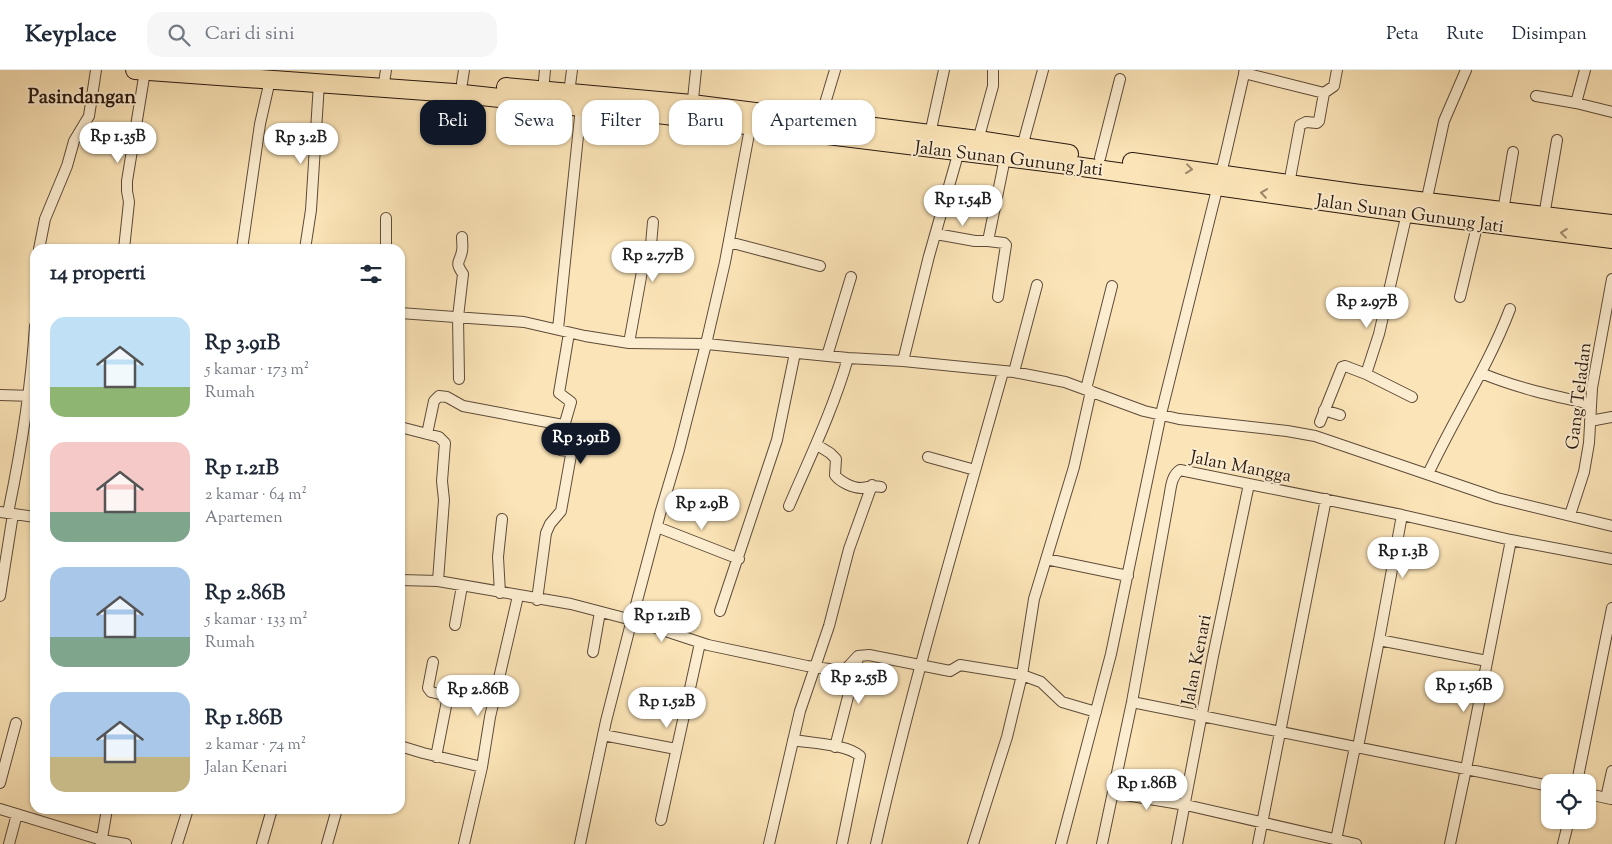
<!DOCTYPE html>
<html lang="id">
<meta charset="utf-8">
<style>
body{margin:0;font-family:"Sorts Mill Goudy",serif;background:#f6f6f7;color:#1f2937;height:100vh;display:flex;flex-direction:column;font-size:19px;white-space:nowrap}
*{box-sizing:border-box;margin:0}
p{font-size:16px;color:#747a83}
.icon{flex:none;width:28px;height:28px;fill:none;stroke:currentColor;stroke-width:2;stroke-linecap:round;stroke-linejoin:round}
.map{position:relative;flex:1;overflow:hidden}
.side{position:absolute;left:30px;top:174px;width:375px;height:570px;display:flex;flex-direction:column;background:#fff;border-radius:15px;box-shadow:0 1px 4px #0004}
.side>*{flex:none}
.top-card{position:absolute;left:420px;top:30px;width:475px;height:45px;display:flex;gap:10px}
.controls{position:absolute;left:1541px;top:704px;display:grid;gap:10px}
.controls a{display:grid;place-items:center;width:55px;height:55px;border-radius:10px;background:#fff;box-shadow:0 1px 4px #0004;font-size:25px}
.price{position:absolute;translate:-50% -42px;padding:0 11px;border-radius:18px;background:#fff;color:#222;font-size:16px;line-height:32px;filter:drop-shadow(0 1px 2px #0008)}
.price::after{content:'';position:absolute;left:50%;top:30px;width:15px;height:11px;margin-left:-8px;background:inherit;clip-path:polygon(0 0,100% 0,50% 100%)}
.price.active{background:#111827;color:#fff}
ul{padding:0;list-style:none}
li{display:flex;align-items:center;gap:15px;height:125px;padding:0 20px}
li span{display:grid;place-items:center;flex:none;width:140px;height:100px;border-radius:15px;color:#555}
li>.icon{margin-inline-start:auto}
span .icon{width:60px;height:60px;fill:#fffc;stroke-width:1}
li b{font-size:21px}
h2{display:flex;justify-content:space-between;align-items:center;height:60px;padding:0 20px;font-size:21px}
.tag{padding:0 18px;border-radius:15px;background:#fff;box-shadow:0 1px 4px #0004;font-size:18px;line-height:45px}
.tag.active{background:#111827;color:#fff}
header{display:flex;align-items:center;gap:30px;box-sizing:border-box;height:70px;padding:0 25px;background:#fff;border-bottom:1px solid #e0e1e3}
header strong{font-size:24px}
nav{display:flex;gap:28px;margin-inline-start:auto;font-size:18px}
.search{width:350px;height:45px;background:#f6f6f7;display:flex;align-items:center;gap:12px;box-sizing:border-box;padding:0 18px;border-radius:15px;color:#747a83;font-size:19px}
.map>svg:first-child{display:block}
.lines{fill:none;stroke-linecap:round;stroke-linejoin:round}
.street-casing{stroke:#5e4b39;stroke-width:12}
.highway-casing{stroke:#29180f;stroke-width:20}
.street{stroke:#fcedd0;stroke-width:10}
.highway{stroke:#fbe4b7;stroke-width:18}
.oneway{stroke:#9c886b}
.labels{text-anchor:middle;stroke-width:4;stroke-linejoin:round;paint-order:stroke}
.street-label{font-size:18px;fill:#29180f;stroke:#fcedd0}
.quarter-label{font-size:20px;font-weight:bold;fill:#29180f;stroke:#fcedd0}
</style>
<header>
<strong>Keyplace</strong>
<div class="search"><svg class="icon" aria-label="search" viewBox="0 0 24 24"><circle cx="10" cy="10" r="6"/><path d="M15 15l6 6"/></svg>Cari di sini</div>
<nav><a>Peta</a><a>Rute</a><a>Disimpan</a></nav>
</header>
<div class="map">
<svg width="1612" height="774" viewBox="0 0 1612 774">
<rect width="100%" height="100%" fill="#fbe4b7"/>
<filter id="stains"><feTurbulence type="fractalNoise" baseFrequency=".004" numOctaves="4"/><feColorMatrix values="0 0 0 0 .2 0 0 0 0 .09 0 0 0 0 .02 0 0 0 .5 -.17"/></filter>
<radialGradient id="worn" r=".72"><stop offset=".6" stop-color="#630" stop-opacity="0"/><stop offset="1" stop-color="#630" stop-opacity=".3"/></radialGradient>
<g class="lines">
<g class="street-casing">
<path id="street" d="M1244 3 1324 23 1334 16 1337 0
M462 13 464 0
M383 19 386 0
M543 21 545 0
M569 23 572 0
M1536 26 1576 33 1612 42
M1576 33 1585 0
M692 39 696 0
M820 50 835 0
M930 64 944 0
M977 74 993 16V0
M1022 77 1043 0
M1100 88 1120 9
M1289 114 1300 55 1306 52 1317 53 1319 51 1324 23
M1425 137 1444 51 1466 0
M1503 141 1513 82
M1544 146 1557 70
M386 148V179
M936 164 975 171H988
M729 172 820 196
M39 179 45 149 67 96 74 71 89 46 96 0
M124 179 129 132 127 121V111L145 1
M242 179 260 54 270 10
M305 179 311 140 319 13
M998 227 1006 175 1004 173 988 171 1005 88
M1460 227 1478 152
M400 243 524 252 585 266 629 273 707 274 848 288 903 291 1014 302 1065 312 1144 341 1179 349 1287 361 1315 366 1497 428 1612 456
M558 259 581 37
M629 273 643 196 650 186 653 152
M827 286 851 207
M903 291 929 186 959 81
M1014 302 1037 215
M1481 303C1517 318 1553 326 1591 334
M1366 304 1412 327
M459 309 458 247 463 204C454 191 460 193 462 181 463 177 462 172 462 167
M1086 319 1112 216
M0 325 34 326
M1324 340 1340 345
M1590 351 1612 347
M1320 352 1342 297 1345 296 1366 304 1379 264 1407 143
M400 357 439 367 445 373 442 411 444 430 438 511
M427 364 434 331 439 326 447 327 463 336 563 355
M817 375 830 383 836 389 835 405C840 412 853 418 861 418 869 417 873 415 881 417
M928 387 975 400
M1428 404C1454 348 1488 297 1510 239
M789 436C810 387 833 340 848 288
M0 442 35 447
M8 443C21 381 31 319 35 256
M1570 445 1584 402 1589 373 1592 318 1612 209
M657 457 739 489
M1046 489 1128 506
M400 510 438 511 571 534 632 550 708 575 807 596 844 601 858 586 869 585 950 601 960 595 1022 605 1041 612 1062 632 1096 642
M500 523 498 487 502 449
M0 526 13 444
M537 530 546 463 550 454 561 441 571 385 568 381 560 380 558 377 571 332 559 323 569 263
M720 541 777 370 795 283
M455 555 462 516
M1379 570 1402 445
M593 582 600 542
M433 592 428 618 431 622 444 625 447 631 436 687
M1132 632 1550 716
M603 665 676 679
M793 670C810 673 847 674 860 686L842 774
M400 676 423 683 482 697
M835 677 858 588
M1358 677 1379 570 1487 591
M1577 712 1612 538
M0 713 16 653
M1113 723 1186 735 1356 774
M1588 724 1611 729
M1606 728 1612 701
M0 739 102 770 126 774
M661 750 700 573
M1336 770 1355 677
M9 774 17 744
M101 774 107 739
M177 774 188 739
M262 774 272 739
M327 774 337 739
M464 774 482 697 490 647 518 526
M580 774 606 651 629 561 660 444 679 380 706 274 725 192 751 53
M769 774 800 641 829 556 849 479 872 415
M876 774C912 615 959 459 1003 302
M973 774 1007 667 1022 605 1034 529 1074 397 1091 321
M1061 774 1111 584 1161 344 1225 87 1245 0
M1102 774 1132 632 1169 428C1171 418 1171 406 1180 400L1402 445 1511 470 1612 489
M1177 774 1213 586 1249 414
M1258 774 1326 429
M1450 774 1466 699 1511 470
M1563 774 1569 750"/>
</g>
<g class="highway-casing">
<path id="highway" d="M135 0 454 23 581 37 633 41 1061 94 1407 143 1612 169
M506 17 692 34 978 70 1069 84
M1132 92 1360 124 1612 154"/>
</g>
<use href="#street" class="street"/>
<use href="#highway" class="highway"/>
</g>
<defs><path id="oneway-chevron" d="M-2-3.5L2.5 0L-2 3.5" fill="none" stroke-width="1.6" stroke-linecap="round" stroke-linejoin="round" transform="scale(1.25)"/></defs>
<g class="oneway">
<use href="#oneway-chevron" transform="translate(1189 99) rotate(7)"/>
<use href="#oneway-chevron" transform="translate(1264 123) rotate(-172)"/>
<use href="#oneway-chevron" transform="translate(1564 163) rotate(-173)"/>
</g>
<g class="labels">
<g class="street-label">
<text transform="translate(1009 88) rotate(7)" y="6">Jalan Sunan Gunung Jati</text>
<text transform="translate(1410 143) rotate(8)" y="6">Jalan Sunan Gunung Jati</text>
<text transform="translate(1578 326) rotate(-83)" y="6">Gang Teladan</text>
<text transform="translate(1241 396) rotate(11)" y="6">Jalan Mangga</text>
<text transform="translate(1196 590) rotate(-79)" y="6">Jalan Kenari</text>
</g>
<g class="quarter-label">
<text x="82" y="33">Pasindangan</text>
</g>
</g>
<rect width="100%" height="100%" filter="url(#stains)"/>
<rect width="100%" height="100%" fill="url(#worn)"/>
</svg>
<div class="controls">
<a><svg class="icon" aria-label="locate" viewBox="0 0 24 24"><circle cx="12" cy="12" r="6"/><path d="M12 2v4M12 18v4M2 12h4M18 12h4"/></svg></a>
</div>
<b class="price" style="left:118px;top:94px">Rp 1.35B</b>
<b class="price" style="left:301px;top:95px">Rp 3.2B</b>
<b class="price" style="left:963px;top:157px">Rp 1.54B</b>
<b class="price" style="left:653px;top:213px">Rp 2.77B</b>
<b class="price" style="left:1367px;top:259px">Rp 2.97B</b>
<b class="price active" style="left:581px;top:395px">Rp 3.91B</b>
<b class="price" style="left:702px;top:461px">Rp 2.9B</b>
<b class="price" style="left:1403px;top:509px">Rp 1.3B</b>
<b class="price" style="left:662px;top:573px">Rp 1.21B</b>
<b class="price" style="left:859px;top:635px">Rp 2.55B</b>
<b class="price" style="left:1464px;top:643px">Rp 1.56B</b>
<b class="price" style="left:478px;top:647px">Rp 2.86B</b>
<b class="price" style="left:667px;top:659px">Rp 1.52B</b>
<b class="price" style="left:1147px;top:741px">Rp 1.86B</b>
<div class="top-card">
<a class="tag active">Beli</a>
<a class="tag">Sewa</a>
<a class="tag">Filter</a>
<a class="tag">Baru</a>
<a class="tag">Apartemen</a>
</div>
<section class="side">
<h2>14 properti<svg class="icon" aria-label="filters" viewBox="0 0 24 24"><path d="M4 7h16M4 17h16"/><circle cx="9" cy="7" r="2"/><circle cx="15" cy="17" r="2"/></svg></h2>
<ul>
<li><span style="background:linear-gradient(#bfe0f5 70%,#8fb573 0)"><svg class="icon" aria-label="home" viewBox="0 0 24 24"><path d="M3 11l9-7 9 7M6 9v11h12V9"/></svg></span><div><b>Rp 3.91B</b><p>5 kamar · 173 m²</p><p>Rumah</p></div></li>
<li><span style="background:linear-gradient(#f6c9c9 70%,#7fa58c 0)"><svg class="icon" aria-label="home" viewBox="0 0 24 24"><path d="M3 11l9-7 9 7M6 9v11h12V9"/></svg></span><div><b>Rp 1.21B</b><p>2 kamar · 64 m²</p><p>Apartemen</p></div></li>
<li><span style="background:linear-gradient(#a9c7e8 70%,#7fa58c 0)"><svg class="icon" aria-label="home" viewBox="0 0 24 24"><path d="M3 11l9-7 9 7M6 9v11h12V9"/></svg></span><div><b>Rp 2.86B</b><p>5 kamar · 133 m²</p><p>Rumah</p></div></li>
<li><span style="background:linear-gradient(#a9c7e8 65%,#c2b280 0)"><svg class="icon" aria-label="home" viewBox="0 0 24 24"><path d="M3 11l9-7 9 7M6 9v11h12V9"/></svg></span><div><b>Rp 1.86B</b><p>2 kamar · 74 m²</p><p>Jalan Kenari</p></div></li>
</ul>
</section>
</div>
